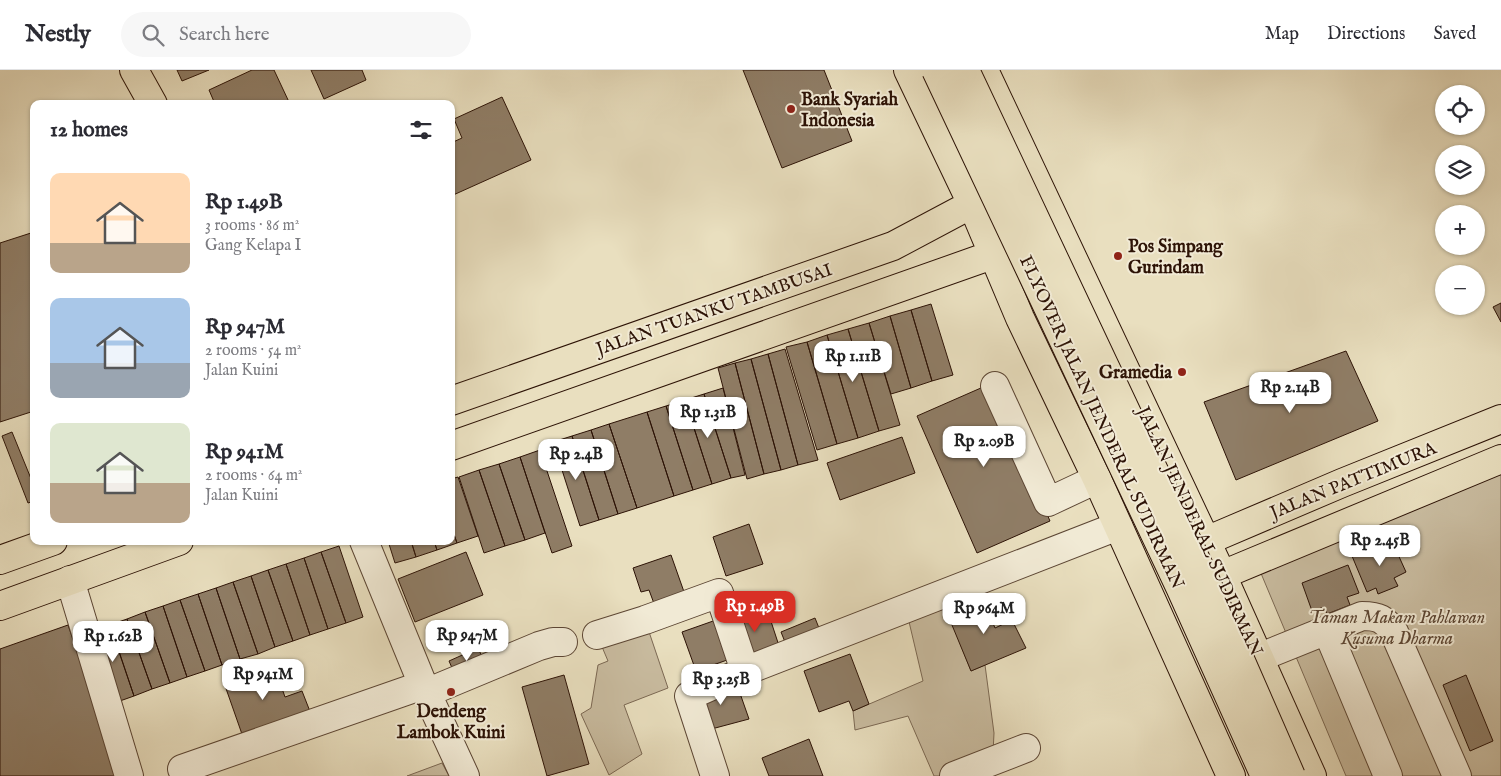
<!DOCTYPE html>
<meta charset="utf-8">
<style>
body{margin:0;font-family:"IM FELL English",serif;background:#f7f7f7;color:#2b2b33;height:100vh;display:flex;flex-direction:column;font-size:19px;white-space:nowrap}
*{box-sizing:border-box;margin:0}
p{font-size:16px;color:#7c7c81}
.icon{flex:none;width:28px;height:28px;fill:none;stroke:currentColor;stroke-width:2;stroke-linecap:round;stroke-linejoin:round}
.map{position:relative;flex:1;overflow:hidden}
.sheet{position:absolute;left:30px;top:30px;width:425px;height:445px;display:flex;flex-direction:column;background:#fff;border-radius:10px;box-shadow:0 1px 4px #0004}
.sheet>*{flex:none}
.tools{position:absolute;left:1435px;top:15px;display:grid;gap:10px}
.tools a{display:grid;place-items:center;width:50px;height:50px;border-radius:50%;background:#fff;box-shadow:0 1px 4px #0004;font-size:25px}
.price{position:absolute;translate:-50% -42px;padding:0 11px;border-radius:10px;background:#fff;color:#222;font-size:16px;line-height:32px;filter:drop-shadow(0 1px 2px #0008)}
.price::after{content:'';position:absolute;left:50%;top:30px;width:15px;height:11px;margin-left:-8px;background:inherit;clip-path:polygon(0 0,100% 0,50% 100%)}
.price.active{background:#d93025;color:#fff}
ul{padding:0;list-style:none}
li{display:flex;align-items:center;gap:15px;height:125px;padding:0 20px}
li span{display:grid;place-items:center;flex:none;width:140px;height:100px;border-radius:10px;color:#555}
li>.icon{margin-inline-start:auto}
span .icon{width:60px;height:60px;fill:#fffc;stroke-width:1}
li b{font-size:21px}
h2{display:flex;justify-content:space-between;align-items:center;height:60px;padding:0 20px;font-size:21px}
header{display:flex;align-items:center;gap:30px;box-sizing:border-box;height:70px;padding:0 25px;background:#fff;border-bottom:1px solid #e1e1e2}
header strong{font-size:24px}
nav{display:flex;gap:28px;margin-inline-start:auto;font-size:18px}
.search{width:350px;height:45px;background:#f7f7f7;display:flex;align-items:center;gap:12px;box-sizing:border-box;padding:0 18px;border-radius:28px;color:#7c7c81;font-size:19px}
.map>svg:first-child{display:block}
.green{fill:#c9bca0;stroke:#7b6853}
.building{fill:#8f7d66;stroke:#2d1306}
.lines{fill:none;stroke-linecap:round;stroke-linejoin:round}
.minor-casing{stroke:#5c4634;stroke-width:30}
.major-casing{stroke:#2d1306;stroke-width:30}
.minor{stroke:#f1ead5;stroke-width:28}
.major{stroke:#e9dfbf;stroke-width:28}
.major-bridge-casing{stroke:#2d1306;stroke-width:30;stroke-linecap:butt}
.major-bridge{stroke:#e9dfbf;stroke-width:28}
.poi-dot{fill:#8f2418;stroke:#f1ead5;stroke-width:2}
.labels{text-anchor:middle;stroke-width:4;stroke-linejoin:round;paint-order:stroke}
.poi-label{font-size:18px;font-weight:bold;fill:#2d1306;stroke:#f1ead5;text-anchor:start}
.street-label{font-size:18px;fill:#2d1306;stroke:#f1ead5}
.park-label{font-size:18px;font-style:italic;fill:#5c4634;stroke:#f1ead5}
</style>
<header>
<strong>Nestly</strong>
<div class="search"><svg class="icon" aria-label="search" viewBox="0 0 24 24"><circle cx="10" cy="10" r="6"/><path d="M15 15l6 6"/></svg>Search here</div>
<nav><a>Map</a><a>Directions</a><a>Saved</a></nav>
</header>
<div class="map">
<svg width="1501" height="706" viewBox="0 0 1501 706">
<rect width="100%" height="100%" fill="#e9dfbf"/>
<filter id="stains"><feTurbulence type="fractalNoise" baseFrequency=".004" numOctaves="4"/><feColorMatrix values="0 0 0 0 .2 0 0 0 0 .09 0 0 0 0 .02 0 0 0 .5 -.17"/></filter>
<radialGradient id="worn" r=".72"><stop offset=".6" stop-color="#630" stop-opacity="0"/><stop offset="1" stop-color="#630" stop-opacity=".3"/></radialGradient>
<path class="green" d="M1501 401V706H1346L1260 501Z
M941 525 971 601 985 595 994 663 993 683 985 706H934L908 646 855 660 853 641 923 611 906 539Z
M645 550 668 618 624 635 642 684 609 705 581 644 591 638 598 595 608 591 597 565Z
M442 693 449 706H407Z"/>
<path class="building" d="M177 0H209L182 11Z
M252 0H274L289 32 285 34H215L209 20Z
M311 0H362L366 10 324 29Z
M743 0H824L852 71 782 98Z
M502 27 531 90 451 126V73L462 68 454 49Z
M34 162V341L0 352V173Z
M1501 233V252L1493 237Z
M931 234 953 305 932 311 911 240Z
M911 240 932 311 911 318 890 246Z
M890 246 911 318 891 324 869 253Z
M869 253 900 355 879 361 848 259Z
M848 259 879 361 858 368 827 265Z
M827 265 858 368 837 374 807 272Z
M807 272 837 374 817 380 786 277Z
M785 279 818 390 798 395 768 284Z
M1346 281 1378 351 1236 410 1204 332Z
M768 284 798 395 781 400 751 289Z
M751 289 781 400 764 404 735 293Z
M735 293 764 404 747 409 718 298Z
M990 314 1050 451 977 483 917 346Z
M723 318 745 405 731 408 704 324Z
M704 324 731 408 712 414 685 330Z
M685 330 712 414 693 420 666 336Z
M666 336 693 420 674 426 647 342Z
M647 342 674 426 637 438 609 354Z
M609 354 637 438 618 444 591 360Z
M591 360 618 444 599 450 572 366Z
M12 362 34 416V431L28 433 2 366Z
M572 366 599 450 580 456 553 372Z
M902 367 915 403 840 430 827 393Z
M540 380 572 476 552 483 520 387Z
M520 387 545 463 525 470 499 394Z
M499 394 525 470 505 476 479 400Z
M479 400 505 476 484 483 459 407Z
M458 407 478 466 457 473 451 456V409Z
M749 454 763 494 726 506 713 467Z
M451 456 457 473 437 480 434 471H451Z
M1391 469 1406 502 1394 508 1398 516 1378 524 1376 518 1367 522 1352 486Z
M388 471H411L416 487 395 493Z
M411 471H434L437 480 416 487Z
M339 476 363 547 346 553 321 482Z
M321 482 346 553 328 559 304 488Z
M466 482 483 525 415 552 398 509Z
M671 485 689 536 659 547 649 520 641 522 633 498Z
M304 488 328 559 310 565 286 494Z
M286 494 310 565 293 571 268 500Z
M1348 495 1359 523 1347 527 1350 535 1327 544 1324 537 1312 541 1302 513Z
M268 500 293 571 275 577 251 506Z
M251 506 275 577 258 584 233 512Z
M233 512 258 584 240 589 216 518Z
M216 518 240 589 222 595 198 524Z
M198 524 222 595 205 601 180 530Z
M763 527 783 588 747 599 728 539Z
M983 529 995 558 1012 550 1026 578 971 601 947 543Z
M180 530 205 601 187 607 163 536Z
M163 536 187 607 170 613 145 542Z
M145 542 170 613 152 619 127 549Z
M815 548 823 568 789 582 781 562Z
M127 549 152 619 134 626 110 555Z
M716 550 730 589 696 601 682 562Z
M68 555 121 706H0V579Z
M110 555 134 626 117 632 92 560Z
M478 578 485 593 456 607 449 591Z
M850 584 869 634 853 641 849 631 819 642 804 601Z
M273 593 285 627 302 621 311 644 243 667 223 610Z
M564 605 589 694 547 706 522 617Z
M1466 605 1493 671 1470 681 1443 615Z
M735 609 749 649 704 661 695 622Z
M809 669 823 706H769L762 688Z"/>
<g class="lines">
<g class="minor-casing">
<path id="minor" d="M995 316 1048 432 1097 409
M364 471 423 615 465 706
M70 510 129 706
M1327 560 1388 706
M597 565 645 550 719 523 745 601
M1258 588 1362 546C1379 546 1384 549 1394 562L1457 706
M426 623 539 576 553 572H563
M182 699 423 615
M715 706 689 626 745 601 1118 456
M954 706 1026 678"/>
</g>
<g class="major-casing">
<path id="major" d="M134 0 153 34
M908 0 972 134 1020 248 1097 409 1231 706
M984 0 1222 505 1312 706
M451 331 893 176 972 134
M451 376 992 185
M1192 458 1206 471 1342 413 1501 349
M0 490 53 471
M1222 505 1501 389
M0 536 179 471"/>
</g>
<use href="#minor" class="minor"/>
<use href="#major" class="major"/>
<g class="major-bridge-casing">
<path id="major-bridge" d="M936 0 1180 517 1265 706
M965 0 1204 507 1291 706"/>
</g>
<use href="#major-bridge" class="major-bridge"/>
</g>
<g class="poi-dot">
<circle cx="791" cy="39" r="5"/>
<circle cx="1118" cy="186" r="5"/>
<circle cx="1182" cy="302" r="5"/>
<circle cx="451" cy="622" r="5"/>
</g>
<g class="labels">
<g class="poi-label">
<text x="801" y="35">Bank Syariah<tspan x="801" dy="21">Indonesia</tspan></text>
<text x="1128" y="182">Pos Simpang<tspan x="1128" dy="21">Gurindam</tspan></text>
<text x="1172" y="308" text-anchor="end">Gramedia</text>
<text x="451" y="647" text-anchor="middle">Dendeng<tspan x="451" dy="21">Lambok Kuini</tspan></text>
</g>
<g class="street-label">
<text transform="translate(714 239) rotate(-19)" y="6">JALAN TUANKU TAMBUSAI</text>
<text transform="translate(1102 352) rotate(65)" y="6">FLYOVER JALAN JENDERAL SUDIRMAN</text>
<text transform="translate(1353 410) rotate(-22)" y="6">JALAN PATTIMURA</text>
<text transform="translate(1200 461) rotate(65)" y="6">JALAN JENDERAL SUDIRMAN</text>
</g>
<g class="park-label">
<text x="1397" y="553">Taman Makam Pahlawan<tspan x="1397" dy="21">Kusuma Dharma</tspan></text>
</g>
</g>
<rect width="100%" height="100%" filter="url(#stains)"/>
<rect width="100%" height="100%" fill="url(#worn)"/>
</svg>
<div class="tools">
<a><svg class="icon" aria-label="locate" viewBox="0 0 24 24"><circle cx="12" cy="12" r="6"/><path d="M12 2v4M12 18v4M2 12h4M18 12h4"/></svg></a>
<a><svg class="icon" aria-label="layers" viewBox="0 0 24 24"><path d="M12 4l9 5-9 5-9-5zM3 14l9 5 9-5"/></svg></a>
<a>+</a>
<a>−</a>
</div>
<b class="price" style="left:853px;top:313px">Rp 1.11B</b>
<b class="price" style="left:1290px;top:344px">Rp 2.14B</b>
<b class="price" style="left:708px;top:369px">Rp 1.31B</b>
<b class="price" style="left:984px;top:398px">Rp 2.09B</b>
<b class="price" style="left:576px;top:411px">Rp 2.4B</b>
<b class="price" style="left:1380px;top:497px">Rp 2.45B</b>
<b class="price active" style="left:755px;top:563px">Rp 1.49B</b>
<b class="price" style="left:984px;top:565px">Rp 964M</b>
<b class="price" style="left:467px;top:592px">Rp 947M</b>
<b class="price" style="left:113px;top:593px">Rp 1.62B</b>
<b class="price" style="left:263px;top:631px">Rp 941M</b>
<b class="price" style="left:721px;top:636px">Rp 3.25B</b>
<section class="sheet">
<h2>12 homes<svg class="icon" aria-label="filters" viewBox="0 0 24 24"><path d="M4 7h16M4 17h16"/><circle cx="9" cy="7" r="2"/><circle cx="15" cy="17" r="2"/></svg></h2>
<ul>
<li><span style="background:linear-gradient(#ffd9b3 70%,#b9a48a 0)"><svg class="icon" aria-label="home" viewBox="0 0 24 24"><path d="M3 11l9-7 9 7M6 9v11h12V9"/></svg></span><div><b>Rp 1.49B</b><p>3 rooms · 86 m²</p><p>Gang Kelapa I</p></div></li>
<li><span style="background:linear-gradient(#a9c7e8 65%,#9aa5b1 0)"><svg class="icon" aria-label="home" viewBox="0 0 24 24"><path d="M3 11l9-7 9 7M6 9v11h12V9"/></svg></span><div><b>Rp 947M</b><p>2 rooms · 54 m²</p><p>Jalan Kuini</p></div></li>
<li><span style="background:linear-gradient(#dfe7d0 60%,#b9a48a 0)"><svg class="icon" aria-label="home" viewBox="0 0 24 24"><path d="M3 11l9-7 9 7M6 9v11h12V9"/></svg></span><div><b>Rp 941M</b><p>2 rooms · 64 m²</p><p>Jalan Kuini</p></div></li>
</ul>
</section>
</div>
